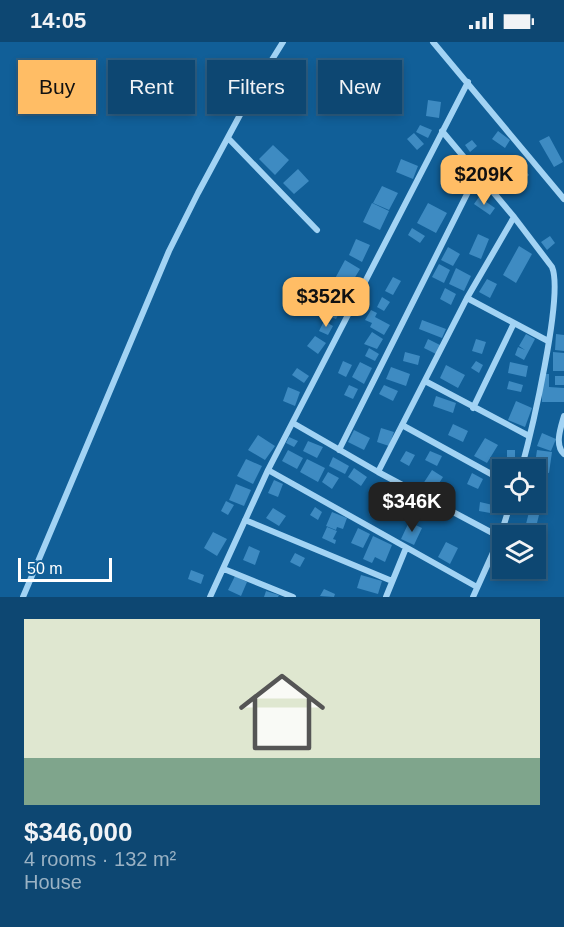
<!DOCTYPE html>
<meta charset="utf-8">
<style>
body{margin:0;font-family:Helvetica,sans-serif;background:#1b517a;color:#f1f3f6;height:100vh;display:flex;flex-direction:column;font-size:22px;white-space:nowrap}
*{box-sizing:border-box;margin:0}
p{font-size:20px;color:#9ab2c4}
.icon{flex:none;width:33px;height:33px;fill:none;stroke:currentColor;stroke-width:2;stroke-linecap:round;stroke-linejoin:round}
.map{position:relative;height:555px;overflow:hidden}
.side{display:flex;flex-direction:column;background:#0d4772;flex:1}
.side>*{flex:none}
.banner{position:absolute;left:18px;top:18px;width:528px;height:54px;display:flex;gap:12px}
.controls{position:absolute;left:492px;top:417px;display:grid;gap:12px}
.controls a{display:grid;place-items:center;width:54px;height:54px;border-radius:0px;background:#0d4772;box-shadow:0 3px 9px #0003,0 0 0 2px #2d5f84;font-size:30px}
.scale{position:absolute;left:18px;bottom:15px;width:94px;box-sizing:border-box;padding-left:6px;border:3px solid #fff;border-top:0;font-size:16px;line-height:21px;white-space:nowrap;color:#fff;-webkit-text-stroke:4px #115f98;paint-order:stroke}
.price{position:absolute;translate:-50% -51px;padding:0 14px;border-radius:12px;background:#ffbd65;color:#111;font-size:20px;line-height:39px;filter:drop-shadow(0 2px 3px #0008)}
.price::after{content:'';position:absolute;left:50%;top:36px;width:18px;height:14px;margin-left:-9px;background:inherit;clip-path:polygon(0 0,100% 0,50% 100%)}
.price.current{background:#222;color:#fff}
ul{padding:0;list-style:none}
li{display:grid;align-content:center;gap:12px;height:318px;padding:0 24px}
li span{display:grid;place-items:center;height:186px;border-radius:0px;color:#555}
li>.icon{margin-inline-start:auto}
span .icon{width:108px;height:108px;fill:#fffc;stroke-width:1}
li b{font-size:26px}
.pill{padding:0 21px;border-radius:0px;background:#0d4772;box-shadow:0 3px 9px #0003,0 0 0 2px #2d5f84;font-size:21px;line-height:54px}
.pill.current{background:#ffbd65;color:#111}
.status{display:flex;justify-content:space-between;align-items:center;height:42px;padding:0 30px;background:#0d4772;direction:ltr}
.status svg{height:16px;fill:currentColor}
.map>svg:first-child{display:block}
.building{fill:#3e8bc2}
.lines{fill:none;stroke-linecap:round;stroke-linejoin:round}
.street{stroke:#a2d3f4;stroke-width:6}
</style>
<div class="status"><b>14:05</b><svg viewBox="0 0 49 12"><path d="M0 12V9h3v3zM5 12V6h3v6zM10 12V3h3v9zM15 12V0h3v12zM26 1h20v11H26zM47 4h2v5h-2z"/></svg></div>
<div class="map">
<svg width="564" height="555" viewBox="0 0 564 555">
<rect width="100%" height="100%" fill="#115f98"/>
<path class="building" d="M370 44 373 50 378 47 387 63 376 69 364 48Z
M276 49 285 58 280 63 271 55Z
M428 58 441 60 439 76 426 74Z
M420 83 432 88 428 96 416 90Z
M498 89 510 98 505 106 492 97Z
M414 91 424 102 417 108 407 97Z
M549 94 563 120 554 125 539 99Z
M472 98 477 104 470 110 465 103Z
M273 103 289 118 275 133 259 117Z
M499 115 506 122 499 129 492 122Z
M401 117 418 124 413 137 396 130Z
M519 122 529 133 523 138 514 127Z
M298 127 309 139 294 152 283 141Z
M453 135 469 142 466 148 450 141Z
M382 144 398 151 389 168 373 161Z
M479 155 495 166 490 173 474 162Z
M372 161 389 169 380 188 363 180Z
M428 161 447 171 436 191 417 181Z
M412 186 425 194 420 201 408 193Z
M478 192 489 197 481 217 469 212Z
M550 194 555 201 547 208 541 200Z
M356 197 370 203 362 220 349 213Z
M519 204 532 212 516 241 503 233Z
M448 205 460 212 453 224 441 218Z
M345 218 360 227 345 252 331 244Z
M439 222 450 228 444 241 432 235Z
M456 226 471 234 464 249 449 242Z
M393 235 401 239 393 253 385 249Z
M487 237 497 242 490 256 479 250Z
M445 246 456 252 451 263 440 257Z
M326 253 344 261 336 277 327 273 331 266 321 261Z
M382 255 390 260 384 269 377 265Z
M371 268 377 271 375 275 390 283 384 293 370 285 372 281 365 278Z
M422 278 446 287 442 296 419 287Z
M324 279 333 284 328 293 319 289Z
M372 290 383 297 377 307 364 302Z
M526 292 535 297 524 318 515 313 518 305 525 308 519 304Z
M556 292 564 293V309L555 308Z
M315 294 326 301 318 312 307 304Z
M428 297 442 304 438 313 424 306Z
M476 297 486 300 482 312 472 309Z
M369 306 379 312 375 319 365 314Z
M405 310 420 314 418 323 403 319Z
M553 310 564 311V329H553Z
M343 319 352 323 346 335 338 331Z
M476 319 483 323 479 331 471 326Z
M360 320 372 326 364 342 352 335Z
M510 320 528 324 526 335 508 331Z
M446 323 465 333 458 346 440 336Z
M391 325 410 332 406 344 386 337Z
M297 326 309 334 304 341 292 333Z
M542 332H549V345L564 346V360H542Z
M555 334H564V343H555Z
M509 339 523 343 521 350 507 347Z
M349 343 358 347 353 357 344 353Z
M384 343 398 349 393 359 379 352Z
M288 345 300 350 295 364 283 359Z
M436 354 456 361 453 371 433 364Z
M516 359 532 366 525 385 508 378Z
M453 382 468 389 463 400 448 393Z
M381 386 394 390 389 404 377 400Z
M354 388 370 396 364 408 348 400Z
M542 391 556 397 551 409 537 404Z
M258 393 275 404 265 418 248 408Z
M289 395 298 399 294 405 286 401Z
M485 396 498 403 487 421 474 414Z
M308 399 323 405 317 416 303 409Z
M288 408 303 416 297 427 282 419Z
M507 408H515V419H507Z
M537 408 552 410 549 431 534 428Z
M406 409 415 413 409 424 400 419Z
M430 409 442 414 437 424 425 418Z
M333 415 349 424 345 432 329 424Z
M246 417 262 424 253 442 237 434Z
M307 417 325 426 318 440 300 430Z
M354 426 367 435 361 444 348 435Z
M432 428 443 435 432 452 421 445Z
M328 430 339 436 332 447 322 440Z
M472 431 483 437 478 447 467 442Z
M274 438 283 442 278 455 268 451Z
M382 440 398 447 396 452 380 444Z
M236 442 251 448 244 464 229 458Z
M536 444H543L541 455 536 454Z
M380 452 393 459 382 479 369 472Z
M226 459 234 463 228 473 221 469Z
M480 460 497 464 496 472 479 469Z
M315 465 322 470 318 478 310 473Z
M273 466 286 474 279 484 266 476Z
M332 470 347 476 343 487 337 485 336 488 326 484Z
M529 470 539 473 535 489 525 486Z
M409 480 422 486 414 503 401 497Z
M327 485 337 489 333 497 336 498 335 502 322 496Z
M358 486 370 492 363 506 351 501Z
M213 490 227 497 217 514 204 506Z
M373 494 392 503 385 520 375 515 372 521 363 517Z
M446 500 458 506 450 522 438 515Z
M249 504 260 509 255 523 243 518Z
M295 511 305 516 300 525 290 520Z
M191 528 204 533 201 542 188 537Z
M361 533 382 539 378 552 357 546Z
M235 534 247 540 241 554 228 548Z
M324 547 335 552 334 555 320 554Z
M266 549 279 553 278 555H264Z"/>
<g class="lines">
<path class="street" d="M433 0 564 157
M442 89 514 175 552 225C564 253 531 392 521 428
M228 96 317 188
M467 256 548 299
M425 339 529 394
M473 366 514 281
M564 374C561 385 554 403 564 412
M293 381 378 430 500 495
M402 383 502 438
M339 408 478 130
M268 428 477 545
M378 430 467 256 514 175
M245 478 392 539
M224 527 293 555
M23 555 169 209 198 151 255 45 283 0
M210 555 268 428 468 40
M386 555 406 506
M473 555 500 495 511 460"/>
</g>
</svg>
<div class="controls">
<a><svg class="icon" aria-label="locate" viewBox="0 0 24 24"><circle cx="12" cy="12" r="6"/><path d="M12 2v4M12 18v4M2 12h4M18 12h4"/></svg></a>
<a><svg class="icon" aria-label="layers" viewBox="0 0 24 24"><path d="M12 4l9 5-9 5-9-5zM3 14l9 5 9-5"/></svg></a>
</div>
<div class="scale">50 m</div>
<b class="price" style="left:484px;top:164px">$209K</b>
<b class="price" style="left:326px;top:286px">$352K</b>
<b class="price current" style="left:412px;top:491px">$346K</b>
<div class="banner">
<a class="pill current">Buy</a>
<a class="pill">Rent</a>
<a class="pill">Filters</a>
<a class="pill">New</a>
</div>
</div>
<section class="side">
<ul>
<li><span style="background:linear-gradient(#dfe7d0 75%,#7fa58c 0)"><svg class="icon" aria-label="home" viewBox="0 0 24 24"><path d="M3 11l9-7 9 7M6 9v11h12V9"/></svg></span><div><b>$346,000</b><p>4 rooms · 132 m²</p><p>House</p></div></li>
</ul>
</section>
